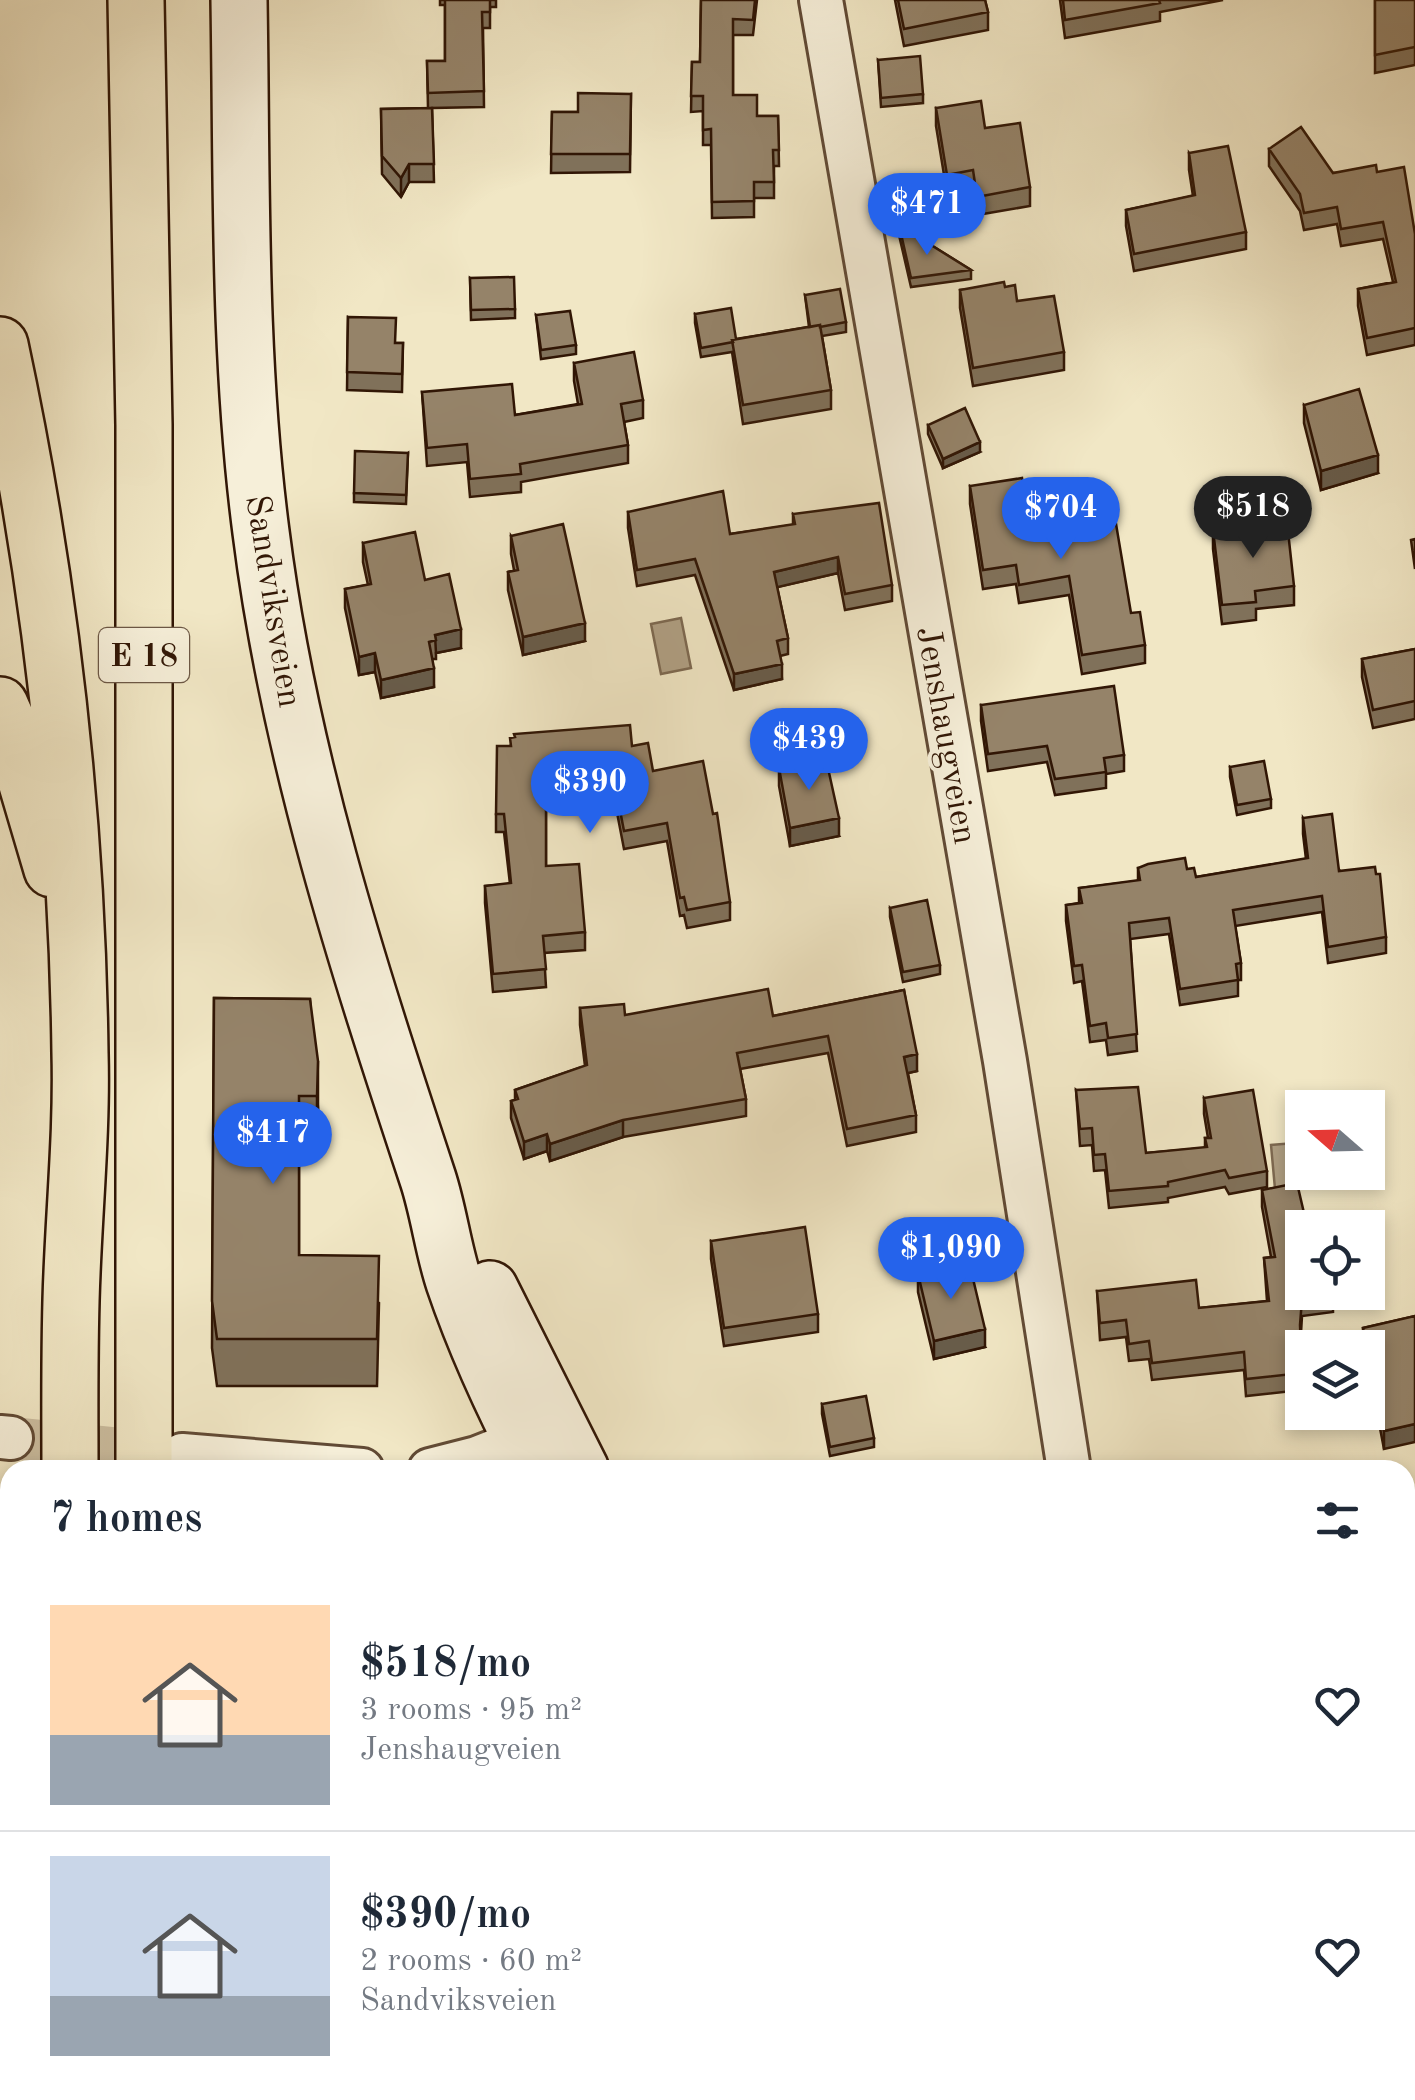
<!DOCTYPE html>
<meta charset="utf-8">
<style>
body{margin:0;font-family:"Old Standard TT",serif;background:#f6f6f7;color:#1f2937;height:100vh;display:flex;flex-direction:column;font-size:38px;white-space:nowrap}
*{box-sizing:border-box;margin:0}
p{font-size:32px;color:#747a83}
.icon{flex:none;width:55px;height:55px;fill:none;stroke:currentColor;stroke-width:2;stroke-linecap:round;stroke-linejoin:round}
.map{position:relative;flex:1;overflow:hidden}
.side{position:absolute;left:0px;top:1460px;width:1415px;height:640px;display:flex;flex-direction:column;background:#fff;border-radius:30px 30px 0 0;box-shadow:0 5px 15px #0003}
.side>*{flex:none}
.needle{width:65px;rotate:290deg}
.tools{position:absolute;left:1285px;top:1090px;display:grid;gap:20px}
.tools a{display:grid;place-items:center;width:100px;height:100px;border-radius:0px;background:#fff;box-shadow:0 5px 15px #0003;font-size:50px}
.price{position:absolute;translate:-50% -85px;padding:0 22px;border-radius:35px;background:#2563eb;color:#fff;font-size:32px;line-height:65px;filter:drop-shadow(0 2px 5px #0008)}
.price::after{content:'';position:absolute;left:50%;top:60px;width:30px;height:22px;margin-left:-15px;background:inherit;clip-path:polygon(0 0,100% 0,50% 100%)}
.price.current{background:#222;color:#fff}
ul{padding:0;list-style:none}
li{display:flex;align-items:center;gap:30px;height:250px;padding:0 50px}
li+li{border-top:2px solid #e0e1e3}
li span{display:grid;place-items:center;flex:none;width:280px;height:200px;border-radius:0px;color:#555}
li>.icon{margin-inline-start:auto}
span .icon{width:120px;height:120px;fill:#fffc;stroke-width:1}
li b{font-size:42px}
h2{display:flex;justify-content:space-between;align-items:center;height:120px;padding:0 50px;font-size:42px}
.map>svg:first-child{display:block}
.water{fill:#b0a084;stroke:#7d6951;stroke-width:2.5}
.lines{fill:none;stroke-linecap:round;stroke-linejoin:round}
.street-tunnel{stroke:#cbbd9f;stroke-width:42;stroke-dasharray:42 21;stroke-linecap:butt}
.street-casing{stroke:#614a35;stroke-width:48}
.secondary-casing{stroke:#311605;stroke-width:60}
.highway-casing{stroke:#311605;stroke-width:60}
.street{stroke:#f6efd9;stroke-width:42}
.secondary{stroke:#f6efd9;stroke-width:55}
.highway{stroke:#f1e7c5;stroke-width:55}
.wall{fill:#80715a;stroke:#311605;stroke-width:2.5}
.shaded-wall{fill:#685c4a;stroke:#311605;stroke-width:2.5}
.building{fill:#958369;stroke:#311605;stroke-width:2.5}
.labels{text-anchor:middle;stroke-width:8;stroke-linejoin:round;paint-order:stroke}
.shield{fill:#f6efd9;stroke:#6c5745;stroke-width:2.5}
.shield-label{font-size:32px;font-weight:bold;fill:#311605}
.street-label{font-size:35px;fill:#311605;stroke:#f6efd9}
</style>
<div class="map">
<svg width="1415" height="2100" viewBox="0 0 1415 2100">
<rect width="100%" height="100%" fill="#f1e7c5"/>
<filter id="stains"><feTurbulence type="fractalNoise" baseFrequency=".002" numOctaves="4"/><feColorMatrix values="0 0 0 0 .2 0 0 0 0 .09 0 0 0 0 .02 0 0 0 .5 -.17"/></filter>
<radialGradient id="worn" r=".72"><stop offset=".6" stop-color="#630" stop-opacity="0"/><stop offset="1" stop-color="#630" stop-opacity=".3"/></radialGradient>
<path class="water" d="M681 618 691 668 661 674 651 624Z
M1294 1143 1298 1187 1275 1189 1271 1145Z"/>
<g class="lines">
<path class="street-tunnel" d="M11 1438 172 1454"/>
<g class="street-casing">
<path id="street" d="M821 0 1005 1061 1069 1470
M0 1437 11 1438
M182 1455 362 1470
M430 1470 477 1458 548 1430
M1405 1544 1415 1550"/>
</g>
<g class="secondary-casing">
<path id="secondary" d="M239 0C242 177 238 356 261 532 289 755 358 967 428 1179 439 1213 443 1249 454 1282 476 1347 505 1409 537 1470
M490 1289 581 1470
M944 2090 951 2100"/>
</g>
<g class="highway-casing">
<path id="highway" d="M136 0 144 425V1470
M0 345C50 579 77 814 80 1053 82 1126 75 1200 72 1273 69 1338 70 1404 70 1470
M0 705 11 730 52 869
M65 2100 66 2090
M139 2100V2090"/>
</g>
<use href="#street" class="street"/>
<use href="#secondary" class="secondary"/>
<use href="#highway" class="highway"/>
</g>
<path class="wall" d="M440 0H496V7H490V28H483L484 107 432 108 434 182H409L401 197 382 174 381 109 428 108 427 61H445V5H440Z
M701 0H757L753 35H733V95L757 116H778L779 166H774V198H754V217L712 218 711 145H703V111L691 112 692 62H700Z
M895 0H985L988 12V30L904 46Z
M1060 0H1223L1160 12V21L1065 38Z
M1375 0H1415V65L1375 73Z
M878 60 923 94V103L881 107Z
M631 94 630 172 551 173 552 112H578Z
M936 108 985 128 1030 187V206L977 215 973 189 947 193 936 126Z
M1269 149 1333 173 1377 172 1415 234V345L1367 355 1358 306V289L1393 282 1383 239 1341 246 1337 224 1304 230 1300 211 1269 166Z
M1189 153 1246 232V249L1134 271 1126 226V210L1193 196 1189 170Z
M899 225 971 270V279L911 287 899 235Z
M470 278 515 309V318L471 320Z
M1005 287 1064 352V370L973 386 960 308V290Z
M805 295 846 322V332L822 336 831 390V409L743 424 732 352 701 357 695 323V314L736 339 809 327Z
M536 315 576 345V354L541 359Z
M348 317 396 343H403L402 392 347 390Z
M574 363 643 400V418L624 422 628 445V463L521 482V492L470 497 467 462 427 466 422 392 515 415 578 404 574 381Z
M1304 405 1378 473 1321 490 1304 423Z
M928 425 980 452 943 468 928 434Z
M408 453 406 504 354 502V493Z
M970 486 1029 526 1131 613 1145 645V663L1082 674 1069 595 1019 603 1016 584 983 589 970 504Z
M628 512 730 534 793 525V514L892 585V601L845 610 838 573 777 587 788 638V654L780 656 782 679 734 690 695 575 637 586 628 528Z
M1213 530 1294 586V605L1256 609V620L1222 624 1213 549Z
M511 536 585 641 523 655 508 590V572L514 570 511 554Z
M363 543 425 580 461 648 436 653V659H432L434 687 381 698 375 672 359 675 345 608V589L368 585 363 562Z
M1415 649V719L1373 728 1362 677V659Z
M981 705 1124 755V771L1106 774V788L1055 795 1047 762 988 771 981 721Z
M510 746H632L653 771 730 902V920L687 928 684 915 680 916 667 841 624 849 610 776 557 778V809H546V866L585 932V950L544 953 546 987 493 992 485 903V886L510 884 504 832H496V814Z
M1230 767 1271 799V808L1237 815 1230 777Z
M779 768 839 836 790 846 779 786Z
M1303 818 1386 937V953L1328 963 1322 912 1235 926 1241 963V980H1238V996L1180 1005 1169 934 1130 939 1137 1051 1108 1055 1106 1040 1090 1042 1082 981 1074 983 1066 921V905L1079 903V888L1138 881V868L1187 869 1196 877 1306 859 1303 834Z
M890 908 940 965V974L903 982 890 917Z
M904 990 917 1071 908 1073 916 1115V1132L847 1146 828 1053 740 1069 746 1099V1116L623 1137 550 1161 547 1151 524 1159 511 1118V1101L515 1100V1090L585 1066 580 1025V1008L625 1015 773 1016Z
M214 998 310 999 318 1108 317 1143H299V1255L379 1303 377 1386H217L212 1348Z
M1076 1090 1146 1153 1205 1148V1138H1208L1204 1114V1098L1267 1171V1187L1229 1194 1225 1187 1168 1198V1202L1109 1208 1105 1170 1094 1171 1092 1145 1080 1146Z
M1262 1190 1302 1292 1333 1295V1312L1302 1316 1301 1333 1302 1390 1246 1396 1244 1370 1152 1380 1149 1359 1129 1361 1126 1337 1100 1340 1097 1291 1199 1308 1267 1301 1264 1258 1271 1257 1262 1207Z
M711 1241 818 1314V1332L724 1346 711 1259Z
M918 1274 985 1347 934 1359 918 1292Z
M1415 1316 1384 1449 1368 1366V1348H1364L1363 1346V1328Z
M822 1404 874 1438V1447L830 1456 822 1414Z
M1405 1749 1409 1761 1415 1759V1867L1405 1834Z
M295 2090H356L355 2100H295Z
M842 2090H881L887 2100H844Z"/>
<path class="shaded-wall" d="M409 164V182L401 197V178Z
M980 442V452L943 468V459Z
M1378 455V473L1321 490V471Z
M838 557V573L774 588V572Z
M585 623V641L523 655V637Z
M461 629V648L436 653 435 635Z
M375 653V672L359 675V657Z
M782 664V679L734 690V674Z
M434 668V687L381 698V680Z
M839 818V836L790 846V828Z
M917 1054V1071L904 1074V1057Z
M318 1061V1108L317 1143V1096Z
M623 1120V1137L550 1161V1144Z
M547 1134V1151L524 1159V1142Z
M985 1329V1347L934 1359V1341Z
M1415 1424V1442L1384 1449V1431Z
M1415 2023V2041L1405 2044V2026Z
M1058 2090H1091L1058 2100Z"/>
<path class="building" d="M445 0H490V12H482L484 91 428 93 427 61H445Z
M701 0H755L753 20 733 19V95H757V116H778L779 150H773L774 182H754V201L712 202 711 129 703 130V96H691L692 62H700Z
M898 0H985L988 12 904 29Z
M1063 0H1159L1160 3 1065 20Z
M1375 0H1415V47L1375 55Z
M920 56 923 94 881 98 878 60Z
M578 93 631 94 630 154H551L552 112H578Z
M981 101 985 128 1020 123 1030 187 977 197 973 170 947 175 936 108Z
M432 108 434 164H409L401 178 382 156 381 109Z
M1301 127 1333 173 1376 165 1377 172 1404 167 1415 234V328L1367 338 1358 289 1396 282 1383 222 1341 229 1337 207 1304 213 1300 194 1269 149Z
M1228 146 1246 232 1134 254 1126 210 1195 195 1189 153Z
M899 225 971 270 911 278Z
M514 277 515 309 471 310 470 278Z
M1004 282 1005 287 1015 285 1017 301 1054 296 1064 352 973 368 960 290Z
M840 289 846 322 820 327V325L810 327 805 295Z
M731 308 736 339 732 340 733 342 701 348 695 314Z
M570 311 576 345 541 350 536 315Z
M348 317 396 318 395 343H403L402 374 347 372Z
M820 325 831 390 743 405 732 340Z
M634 352 643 400 621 404 628 445 520 464 521 474 470 479 467 444 427 448 422 392 512 384 515 415 582 404 574 363Z
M1359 389 1378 455 1321 471 1304 405Z
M965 408 980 442 943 459 928 425Z
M355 451 408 453 406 495 354 493Z
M1022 478 1029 526 1114 512 1131 613 1140 612 1145 645 1082 655 1069 576 1019 585 1016 565 983 570 970 486Z
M723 491 730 534 795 524 793 514 879 503 892 585 845 594 838 557 774 572 788 638 777 641 782 664 734 674 695 559 637 570 628 512Z
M1287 522 1294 586 1255 591 1256 602 1222 605 1213 530Z
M563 524 585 623 523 637 508 572 518 570 511 536Z
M415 532 425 580 449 574 461 629 435 635 436 640 429 642 434 668 381 680 375 653 359 657 345 589 371 584 363 543Z
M1415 539V569L1411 540Z
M1415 649V701L1373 710 1362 659Z
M1114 686 1124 755 1104 758 1106 772 1055 779 1047 746 988 754 981 705Z
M630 725 632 746 648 743 653 771 703 761 713 814 717 813 730 902 687 910 684 897 680 898 667 823 624 831 610 758 557 760V792L546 791V866L579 864 585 932 543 936 546 969 493 974 485 886 511 883 504 814H496L497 746H511L510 738 515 737 514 734Z
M826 759 839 818 790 828 779 768Z
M1264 761 1271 799 1237 805 1230 767Z
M1332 814 1339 871 1375 867 1376 874H1380L1386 937 1328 947 1322 896 1233 910 1241 963 1236 964 1238 980 1180 989 1169 918 1129 923 1137 1034 1108 1038 1106 1023 1090 1026 1082 965 1074 966 1066 905 1082 903 1079 888 1140 880 1138 868 1148 864 1185 858 1187 869 1194 868 1196 877 1308 858 1303 818Z
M927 900 940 965 903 972 890 908Z
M768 989 773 1016 904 990 917 1054 904 1057 916 1115 847 1129 828 1036 737 1053 746 1099 623 1120 550 1144 547 1134 524 1142 511 1101 518 1099 515 1090 587 1065 580 1008 624 1004 625 1015Z
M214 998 310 999 318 1061 317 1096H299V1255L379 1256 377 1339H217L212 1301Z
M1138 1087 1146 1153 1207 1147 1205 1138H1211L1204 1098 1253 1090 1267 1171 1229 1178 1225 1170 1168 1182V1186L1109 1191 1105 1154 1094 1155 1092 1128 1080 1129 1076 1090Z
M1297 1183 1307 1226V1228H1302V1292H1332L1333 1295 1302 1299 1300 1325 1302 1373 1246 1379 1244 1352 1152 1363 1149 1341 1129 1344 1126 1320 1100 1323 1097 1291 1196 1280 1199 1308 1269 1301 1264 1258 1275 1257 1262 1190Z
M805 1227 818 1314 724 1328 711 1241Z
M969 1262 985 1329 934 1341 918 1274Z
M1415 1316V1424L1384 1431 1363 1328Z
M866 1396 874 1438 830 1447 822 1404Z
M1405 1749 1409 1761 1415 1759V1849L1405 1816Z
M1415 1947V2023L1405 2026V1950Z
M847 2090H881L887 2100H852Z"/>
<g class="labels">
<rect class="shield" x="99" y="628" width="90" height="54" rx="8"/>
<g class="shield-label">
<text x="144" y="666">E 18</text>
</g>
<g class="street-label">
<text transform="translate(275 601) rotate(81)" y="12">Sandviksveien</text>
<text transform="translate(948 735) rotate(80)" y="12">Jenshaugveien</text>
</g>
</g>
<rect width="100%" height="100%" filter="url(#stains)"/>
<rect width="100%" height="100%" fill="url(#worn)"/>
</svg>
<div class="tools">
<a><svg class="needle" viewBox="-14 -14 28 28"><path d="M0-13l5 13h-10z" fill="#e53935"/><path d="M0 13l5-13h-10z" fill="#747a83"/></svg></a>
<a><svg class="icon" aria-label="locate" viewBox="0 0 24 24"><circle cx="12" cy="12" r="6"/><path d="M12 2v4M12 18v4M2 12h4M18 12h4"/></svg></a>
<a><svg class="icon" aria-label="layers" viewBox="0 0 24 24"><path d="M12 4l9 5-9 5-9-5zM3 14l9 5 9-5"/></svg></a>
</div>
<b class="price" style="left:927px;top:258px">$471</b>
<b class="price current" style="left:1253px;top:561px">$518</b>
<b class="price" style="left:1061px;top:562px">$704</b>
<b class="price" style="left:809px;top:793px">$439</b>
<b class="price" style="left:590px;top:836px">$390</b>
<b class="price" style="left:273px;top:1187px">$417</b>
<b class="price" style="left:951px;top:1302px">$1,090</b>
<section class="side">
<h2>7 homes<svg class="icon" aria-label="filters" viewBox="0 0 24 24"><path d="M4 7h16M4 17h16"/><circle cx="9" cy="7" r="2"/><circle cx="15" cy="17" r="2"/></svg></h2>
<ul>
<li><span style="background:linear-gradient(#ffd9b3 65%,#9aa5b1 0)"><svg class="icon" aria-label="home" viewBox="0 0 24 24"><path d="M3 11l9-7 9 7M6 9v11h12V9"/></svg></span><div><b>$518/mo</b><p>3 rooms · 95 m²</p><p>Jenshaugveien</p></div><svg class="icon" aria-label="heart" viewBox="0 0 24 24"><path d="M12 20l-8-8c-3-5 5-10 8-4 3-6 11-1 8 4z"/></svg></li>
<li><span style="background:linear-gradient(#c9d6e8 70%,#9aa5b1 0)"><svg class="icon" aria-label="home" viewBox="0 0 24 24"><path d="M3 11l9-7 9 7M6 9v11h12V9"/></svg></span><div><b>$390/mo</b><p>2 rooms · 60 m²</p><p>Sandviksveien</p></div><svg class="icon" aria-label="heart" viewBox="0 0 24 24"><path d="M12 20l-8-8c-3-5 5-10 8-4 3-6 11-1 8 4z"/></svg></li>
</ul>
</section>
</div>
